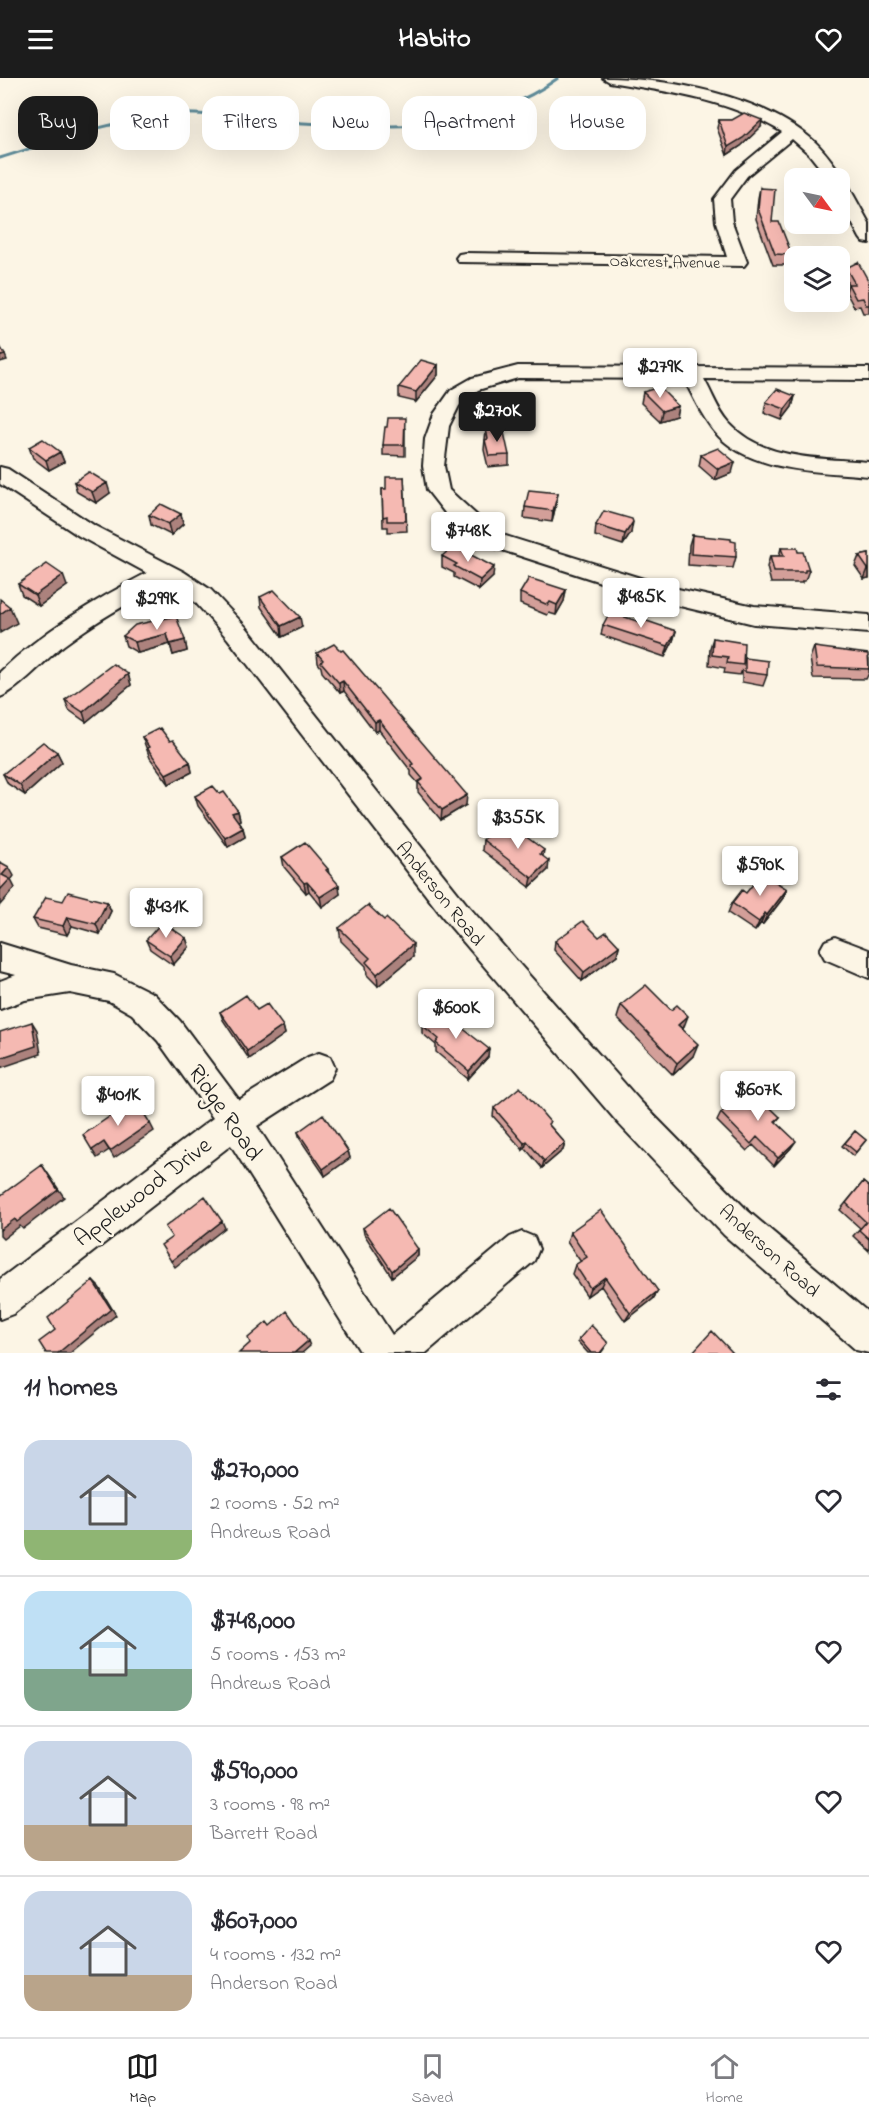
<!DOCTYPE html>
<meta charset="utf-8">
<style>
body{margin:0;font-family:"Indie Flower",sans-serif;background:#f7f7f7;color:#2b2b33;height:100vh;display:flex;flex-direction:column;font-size:22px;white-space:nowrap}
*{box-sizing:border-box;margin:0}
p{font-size:20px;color:#7c7c81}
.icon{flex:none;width:33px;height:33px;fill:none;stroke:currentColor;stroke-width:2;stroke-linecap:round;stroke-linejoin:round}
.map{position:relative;height:1275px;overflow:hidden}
.side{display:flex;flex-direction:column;background:#fff;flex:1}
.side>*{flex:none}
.top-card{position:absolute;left:18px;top:18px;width:834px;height:54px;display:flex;gap:12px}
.needle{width:39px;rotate:123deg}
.tools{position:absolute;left:784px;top:90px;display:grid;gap:12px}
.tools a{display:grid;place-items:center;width:66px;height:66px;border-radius:12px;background:#fff;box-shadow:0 6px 24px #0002;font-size:30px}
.price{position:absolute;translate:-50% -51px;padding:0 14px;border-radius:6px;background:#fff;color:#222;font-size:20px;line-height:39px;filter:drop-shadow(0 2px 3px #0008)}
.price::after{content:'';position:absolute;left:50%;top:36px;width:18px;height:14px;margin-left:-9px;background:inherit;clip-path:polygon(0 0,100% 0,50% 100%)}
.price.selected{background:#1c1c1c;color:#fff}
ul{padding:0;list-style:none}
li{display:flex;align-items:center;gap:18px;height:150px;padding:0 24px}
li+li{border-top:2px solid #e1e1e2}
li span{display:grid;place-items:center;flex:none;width:168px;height:120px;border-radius:18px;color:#555}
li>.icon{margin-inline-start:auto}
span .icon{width:72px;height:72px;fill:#fffc;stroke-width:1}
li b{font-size:26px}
h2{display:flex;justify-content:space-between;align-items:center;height:72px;padding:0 24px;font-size:26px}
.pill{padding:0 21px;border-radius:18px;background:#fff;box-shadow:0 6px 24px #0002;font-size:21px;line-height:54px}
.pill.selected{background:#1c1c1c;color:#fff}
header{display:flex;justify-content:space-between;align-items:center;height:78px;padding:0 24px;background:#1c1c1c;color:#fff;font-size:27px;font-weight:700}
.menu{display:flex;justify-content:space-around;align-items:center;height:84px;border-top:2px solid #e1e1e2;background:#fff;font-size:16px;color:#7c7c81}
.menu a{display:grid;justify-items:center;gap:3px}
.menu .selected{color:#1c1c1c}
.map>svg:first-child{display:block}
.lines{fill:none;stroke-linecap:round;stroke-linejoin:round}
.stream{stroke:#5f8b99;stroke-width:3}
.minor-casing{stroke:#1c1c1c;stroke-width:4}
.minor{fill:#fcf5e5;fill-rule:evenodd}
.wall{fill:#d39f99;stroke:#1c1c1c;stroke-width:1.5}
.shaded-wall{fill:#ac827d;stroke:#1c1c1c;stroke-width:1.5}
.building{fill:#f5b9b2;stroke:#1c1c1c;stroke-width:1.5}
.labels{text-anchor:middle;stroke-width:5;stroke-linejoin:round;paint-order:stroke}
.far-street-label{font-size:16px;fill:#1c1c1c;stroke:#fcf5e5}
.street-label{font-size:20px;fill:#1c1c1c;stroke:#fcf5e5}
.near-street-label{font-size:24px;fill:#1c1c1c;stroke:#fcf5e5}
</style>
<header><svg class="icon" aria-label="menu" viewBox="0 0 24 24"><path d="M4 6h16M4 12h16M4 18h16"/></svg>Habito<svg class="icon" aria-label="heart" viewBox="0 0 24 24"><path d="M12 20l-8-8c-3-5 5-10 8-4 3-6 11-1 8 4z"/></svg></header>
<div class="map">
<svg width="869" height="1275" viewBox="0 0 869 1275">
<rect width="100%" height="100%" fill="#fcf5e5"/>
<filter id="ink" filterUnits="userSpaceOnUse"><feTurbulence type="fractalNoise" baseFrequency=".0167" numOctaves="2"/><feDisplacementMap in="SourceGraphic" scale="12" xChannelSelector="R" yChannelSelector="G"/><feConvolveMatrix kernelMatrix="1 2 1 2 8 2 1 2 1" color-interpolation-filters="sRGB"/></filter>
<g filter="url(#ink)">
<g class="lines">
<path class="stream" d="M0 80C58 62 115 41 176 36 200 34 226 39 249 41 352 48 470 65 558 0"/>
<g class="minor-casing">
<path id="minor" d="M603 0C670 0 764 18 815 64 826 74 835 88 844 100L842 103 848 107 869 145V165L863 164 860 160 840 122V100H828L809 76 792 61 747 98 730 121 732 144 747 184 744 188 459 184 456 180 459 176 465 175 727 179 716 144 714 121 736 92 782 54C730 22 669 14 610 4Z
M518 288 869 290V302L704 301C712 315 718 333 729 345 763 383 823 380 869 384V398C820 393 748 395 714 353 701 337 693 318 684 301L518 300 478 312 459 328 449 348 444 388 449 412 496 455 669 509 754 528 869 537V555L754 546 713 536 659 523 480 465 445 435 427 412 423 388 425 361 434 336 451 312 472 300Z
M0 389 8 391 95 448 184 494 211 512 246 549 469 829 640 1023 748 1133 869 1235V1275L856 1272 724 1157 618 1045 449 847 228 561 195 524 166 505C131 523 96 543 64 567 48 579 16 614 0 619V594C43 553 95 522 147 495L79 458 0 406Z
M835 859 869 872V900L825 881 820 872 825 863Z
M0 865 71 887 114 896 154 916 180 943 239 1022 308 979 319 975 330 979 335 990 330 1001 257 1048 392 1257 510 1159 522 1154 534 1159 539 1171 534 1183 426 1275H361L231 1067 13 1236 0 1241V1201L213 1040 158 963 132 936 109 923 70 915 25 922 0 931V903L16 897 0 893Z"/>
</g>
<use href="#minor" class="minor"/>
</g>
<path class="wall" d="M719 42H732L761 49 741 68 727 77 717 50Z
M760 110 772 144 792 177 790 187H773L756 141 758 120Z
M846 190 869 204V235H863L860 228 854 229 846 214 848 206 844 198Z
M438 287V297L416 324 399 320V309Z
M643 314 678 328 676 338 660 343 641 325Z
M795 318 792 329 782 342 764 335 766 324Z
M405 351V378L383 377V367Z
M486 351 509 377V387L488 389 484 372Z
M29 369 60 374 64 384 49 392 33 380Z
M701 377 732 395 715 402 699 388Z
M404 399 407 453 388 454V449H383L382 411H386Z
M74 404 110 415 96 425 77 414Z
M558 415 556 426 552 444 524 440 525 429Z
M181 436 183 446 171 457 151 447 149 437Z
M596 447 631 455 623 467 595 458Z
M692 457 731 463 736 479 733 490 688 487 689 467Z
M781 470 798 474 809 492 805 503H802V505H771L767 489 770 478H779Z
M869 476V500L864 501 855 488 859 478Z
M442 478 493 499 479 512 454 499V495L442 489Z
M18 506 67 508 39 528 22 517Z
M566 512 564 523 556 537 549 535 547 537 520 526V515Z
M260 519 302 549 282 559 261 529Z
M643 545 676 553 673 563 665 579 601 557 603 547Z
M123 558 185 562 187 573 173 577 170 566 138 575 126 568Z
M713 560 744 585 745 580 767 597 763 608 742 604V592L740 597 724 595 725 590 709 587 710 570Z
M814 569 869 580V595L866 601 813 600 810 580Z
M317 575 466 727 441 742 418 714V705L411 697V693L379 652 375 654 344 613 340 615 322 594 321 589 318 585Z
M128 596 131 607 86 644 69 632 65 622Z
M142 659 170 663 190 684 192 694 169 706 150 680Z
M57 674 62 684 25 717 8 706 3 696Z
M220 716 238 733 240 742 238 743 243 750 245 759 228 769 198 728 195 718Z
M518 759 544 772 543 778 548 792 530 809 482 772 483 762Z
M282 779 328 791 329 796 340 816 322 829 309 813 306 815 284 789Z
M787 811 783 820 763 846 761 845 755 853 728 835 732 825Z
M63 823 107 824 111 833 100 856 72 848 67 857 38 850 33 841Z
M339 850 413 879 378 908 367 897 366 888 341 863Z
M599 859 619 868 617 877 582 903 554 872 555 863Z
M186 860 189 869 173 887 150 871 146 862Z
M621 927 683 951 693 978 673 997 617 940Z
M257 932 283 948 285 956 249 981 223 942 220 934Z
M422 947 488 979 468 1001 436 974V967L422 955Z
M494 1030 549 1047 565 1065 563 1072 542 1090 525 1070 523 1072 493 1038Z
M721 1035 780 1039 776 1044 791 1070 774 1088 753 1067 747 1073 717 1043Z
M855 1053 866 1062 853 1078 842 1068Z
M298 1054 348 1073 350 1080 325 1098 300 1061Z
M863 1104 869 1109V1173L853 1158 860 1150 840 1132Z
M363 1150 418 1171V1178L392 1199 364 1156Z
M570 1154 658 1213 653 1221 625 1243 601 1208 587 1218 572 1196 575 1187 581 1184 567 1164Z
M579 1261 608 1265 601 1275H588L578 1264Z"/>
<path class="shaded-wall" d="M762 42 761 49 741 68 727 77 728 69Z
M5 277 7 282 0 284V278Z
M438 287V297L416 324V314Z
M795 318 792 329 782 342 785 331Z
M678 328 676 338 660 343 662 333Z
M60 374 64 384 49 392 46 382Z
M735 384 732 395 715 402 718 391Z
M107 405 110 415 96 425 92 414Z
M558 415 556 426 552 444 553 433Z
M181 436 183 446 171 457 168 446Z
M633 444 631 455 623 467 625 456Z
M494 489 493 499 479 512 480 502Z
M868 491H869V500L864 501Z
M63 497 67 508 39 528 35 517Z
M566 512 564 523 556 537 557 527Z
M10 529 17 545 0 555V536Z
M300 539 302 549 282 559 281 548Z
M676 553 673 563 665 579 668 568Z
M167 556 170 566 138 575 135 564Z
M185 562 187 573 173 577 170 566Z
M128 596 131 607 86 644 83 634Z
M343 603 344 613 340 615 339 605Z
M379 642V652L375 654V644Z
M57 674 62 684 25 717 20 707Z
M190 684 192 694 169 706 166 696Z
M467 717 466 727 441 742 442 732Z
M238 733 240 742 235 745 232 735Z
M243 750 245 759 228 769 225 760Z
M549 783 548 792 530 809 532 800Z
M9 789 14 798 11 802 15 810 0 827V812L2 797Z
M307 804 309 813 306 815 304 805Z
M339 807 340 816 322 829 320 819Z
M787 811 783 820 763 846 767 837Z
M107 824 111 833 100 856 96 846Z
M765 835 761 845 755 853 759 844Z
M67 839 72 848 67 857 63 848Z
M186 860 189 869 173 887 170 878Z
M413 866V879L378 908 377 896Z
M619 868 617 877 582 903 584 894Z
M688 938 683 951 678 947Z
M32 944 37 952 41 976 0 990V980Z
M283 948 285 956 249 981 247 973Z
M698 966 693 978 673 997 677 985Z
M489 971 488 979 468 1001 469 993Z
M150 1045 154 1053 114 1080 110 1073Z
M527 1063 525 1070 523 1072 524 1065Z
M796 1063 791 1070 774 1088 778 1080Z
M104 1064 109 1072 97 1080 92 1072Z
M565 1065 563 1072 542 1090 544 1083Z
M348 1073 350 1080 325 1098 323 1091Z
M42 1087 64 1119 23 1151 20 1148 3 1161 0 1158V1152Z
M222 1143 225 1150 175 1189 171 1183Z
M418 1171V1178L392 1199V1193Z
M605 1199 601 1208 587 1218 590 1210Z
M93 1203 99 1209 116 1237 70 1275H58Z
M658 1213 653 1221 625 1243 630 1235Z
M308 1263 310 1268 302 1275H294Z"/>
<path class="building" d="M744 35 762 42 743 60 728 69 719 42H732Z
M760 110 775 111 772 144H779L792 177 775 176 758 131Z
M858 184 869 204V227H866L863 220 856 221 848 206H855L846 190Z
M0 268 5 277 0 278Z
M421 282 438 287 416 314 399 309Z
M659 309 678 328 662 333 643 314Z
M777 311 795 318 785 331 766 324Z
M388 340H405L404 367H383L385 349H387Z
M503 350 509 377 489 378 485 362 488 361 486 351Z
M43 361 60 374 46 382 29 369Z
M718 370 735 384 718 391 701 377Z
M89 394 107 405 92 414 74 404Z
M386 399H404L406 443H387V438L383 439 382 411H386Z
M529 412 558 415 553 433 525 429Z
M161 426 181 436 168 446 149 437Z
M604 433 632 441 633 444 625 456 596 447Z
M692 457 731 461V463L736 464V479L691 476Z
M454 468 494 489 480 502 454 488 457 486 442 478Z
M781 470H797L798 474H803L809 492H805V494H774L770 478H784Z
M869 476V491H868L859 478Z
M47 486 63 497 35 517 18 506Z
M529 500 566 512 557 527 550 524 548 527 520 515Z
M274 512 300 539 281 548 260 519Z
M0 521 10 529 0 536Z
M610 534 643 545 644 542 676 553 668 568 603 547Z
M176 538 185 562 170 566 167 556 135 564 123 558 135 547Z
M713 560 744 565 743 587 727 585 728 579 712 577Z
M334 566 341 573 343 572 467 717 442 732 418 704 423 701 411 687 413 686 379 642 375 644 343 603 339 605 321 584 323 582 317 575Z
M814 569 868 576 869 591 817 589Z
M745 580 768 583 767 597 745 594Z
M113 586 128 596 83 634 65 622Z
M160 650 170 663 173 662 190 684 166 696 147 670 149 669 142 659Z
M43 664 57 674 20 707 3 696Z
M213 708 220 716 224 714 238 733 232 735 243 750 225 760 195 718Z
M500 746 518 759 521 755 544 772 540 776 549 783 532 800 483 762Z
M305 764 328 791 326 792 339 807 320 819 307 804 304 805 282 779Z
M0 784 9 789 2 797 10 801 0 812Z
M762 795 787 811 767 837 765 835 759 844 732 825 742 812 746 815Z
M68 814 107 824 96 846 67 839 63 848 33 841 46 819 63 823Z
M368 827 384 842 386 840 413 866 377 896 366 884 370 880 339 850Z
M583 843 599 859 606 854 619 868 584 894 555 863Z
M162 844 186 860 170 878 146 862Z
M646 907 671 932 677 927 688 938 678 947 698 966 677 985 621 927Z
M246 917 257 932 267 926 283 948 247 973 220 934Z
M438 931 489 971 469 993 436 965 439 961 422 947Z
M32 944 36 968 0 980V954Z
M520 1009 550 1044 548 1046 565 1065 544 1083 527 1063 524 1065 494 1030Z
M749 1009 780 1039 775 1043 796 1063 778 1080 757 1059 751 1066 721 1035Z
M135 1021 150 1045 110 1073 104 1064 92 1072 83 1057Z
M323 1036 348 1073 323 1091 298 1054Z
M855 1053 866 1062 856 1074 845 1065Z
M42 1087 58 1112 17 1144 15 1141 0 1152V1118Z
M863 1104 869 1109V1161L859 1152 866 1144 846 1125Z
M205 1118 222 1143 171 1183 161 1167 172 1159 165 1149Z
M389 1130 418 1171 392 1193 363 1150Z
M601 1132 658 1213 630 1235 605 1199 590 1210 575 1187 587 1179 570 1154Z
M93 1203 111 1231 58 1275H46L39 1264 55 1252 48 1240Z
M287 1233 308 1263 294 1275H239L250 1265 248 1260 267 1244 270 1248Z
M591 1247 608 1265 600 1275H591L579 1261Z
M712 1253 733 1275H692Z"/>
</g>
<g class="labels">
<g class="far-street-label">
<text transform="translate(665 183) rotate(1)" y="6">Oakcrest Avenue</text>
</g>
<g class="street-label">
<text transform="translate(441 815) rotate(51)" y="7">Anderson Road</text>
<text transform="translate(770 1172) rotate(42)" y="7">Anderson Road</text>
</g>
<g class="near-street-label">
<text transform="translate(226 1034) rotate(55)" y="8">Ridge Road</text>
<text transform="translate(142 1113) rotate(-37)" y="8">Applewood Drive</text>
</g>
</g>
</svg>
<div class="tools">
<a><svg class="needle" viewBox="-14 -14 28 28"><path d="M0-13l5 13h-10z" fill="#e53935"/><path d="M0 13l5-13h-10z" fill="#7c7c81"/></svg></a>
<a><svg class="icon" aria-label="layers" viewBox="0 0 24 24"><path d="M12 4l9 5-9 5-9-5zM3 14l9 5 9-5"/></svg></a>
</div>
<b class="price" style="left:660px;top:321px">$279K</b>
<b class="price selected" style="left:497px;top:365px">$270K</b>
<b class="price" style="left:468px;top:485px">$748K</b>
<b class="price" style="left:641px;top:551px">$485K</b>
<b class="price" style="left:157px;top:553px">$299K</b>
<b class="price" style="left:518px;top:772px">$355K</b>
<b class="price" style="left:760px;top:819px">$590K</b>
<b class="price" style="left:166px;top:861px">$431K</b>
<b class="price" style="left:456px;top:962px">$600K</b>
<b class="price" style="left:758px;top:1044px">$607K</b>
<b class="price" style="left:118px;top:1049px">$401K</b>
<div class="top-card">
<a class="pill selected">Buy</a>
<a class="pill">Rent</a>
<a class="pill">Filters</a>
<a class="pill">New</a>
<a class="pill">Apartment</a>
<a class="pill">House</a>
</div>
</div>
<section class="side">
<h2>11 homes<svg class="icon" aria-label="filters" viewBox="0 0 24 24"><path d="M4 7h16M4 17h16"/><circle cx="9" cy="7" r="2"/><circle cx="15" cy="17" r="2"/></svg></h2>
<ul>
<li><span style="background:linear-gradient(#c9d6e8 75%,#8fb573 0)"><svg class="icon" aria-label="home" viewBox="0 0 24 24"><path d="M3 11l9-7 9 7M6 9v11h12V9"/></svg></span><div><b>$270,000</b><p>2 rooms · 52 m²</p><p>Andrews Road</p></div><svg class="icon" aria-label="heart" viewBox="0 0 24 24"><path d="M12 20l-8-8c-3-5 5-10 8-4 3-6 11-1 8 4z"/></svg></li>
<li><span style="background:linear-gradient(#bfe0f5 65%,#7fa58c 0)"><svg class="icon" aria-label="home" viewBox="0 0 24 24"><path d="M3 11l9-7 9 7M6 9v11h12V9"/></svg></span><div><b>$748,000</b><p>5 rooms · 153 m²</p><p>Andrews Road</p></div><svg class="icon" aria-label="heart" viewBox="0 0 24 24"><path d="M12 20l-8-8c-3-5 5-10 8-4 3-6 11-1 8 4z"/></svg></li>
<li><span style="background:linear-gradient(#c9d6e8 70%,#b9a48a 0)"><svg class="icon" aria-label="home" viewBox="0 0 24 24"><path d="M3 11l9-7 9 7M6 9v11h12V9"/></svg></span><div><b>$590,000</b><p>3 rooms · 98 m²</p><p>Barrett Road</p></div><svg class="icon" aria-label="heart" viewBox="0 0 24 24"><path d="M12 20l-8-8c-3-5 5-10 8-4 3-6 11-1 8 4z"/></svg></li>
<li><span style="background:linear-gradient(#c9d6e8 70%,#b9a48a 0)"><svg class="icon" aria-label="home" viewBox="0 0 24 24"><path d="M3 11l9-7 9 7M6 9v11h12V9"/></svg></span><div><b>$607,000</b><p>4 rooms · 132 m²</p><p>Anderson Road</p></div><svg class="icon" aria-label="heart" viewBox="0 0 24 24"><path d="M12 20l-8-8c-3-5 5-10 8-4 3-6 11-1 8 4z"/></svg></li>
</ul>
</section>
<nav class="menu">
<a class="selected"><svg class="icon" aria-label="map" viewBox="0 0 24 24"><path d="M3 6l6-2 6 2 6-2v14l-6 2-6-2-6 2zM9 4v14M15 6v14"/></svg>Map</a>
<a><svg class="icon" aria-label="saved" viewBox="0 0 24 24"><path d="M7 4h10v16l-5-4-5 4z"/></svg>Saved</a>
<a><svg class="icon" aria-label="home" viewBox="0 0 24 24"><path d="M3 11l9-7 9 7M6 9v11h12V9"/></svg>Home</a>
</nav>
